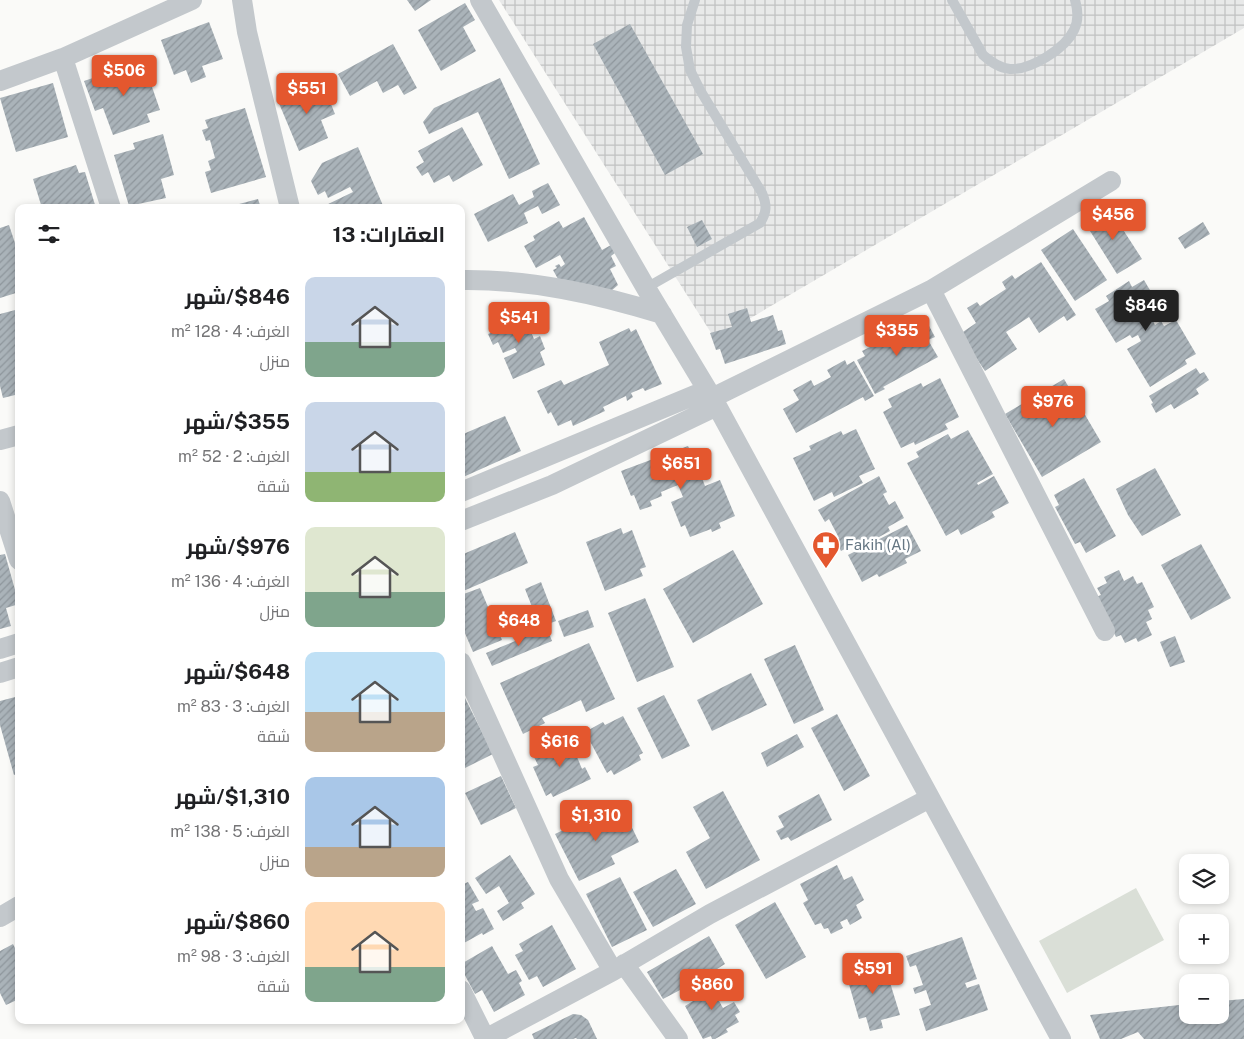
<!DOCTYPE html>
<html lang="ar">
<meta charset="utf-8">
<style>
body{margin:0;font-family:"Public Sans",Cairo,sans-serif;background:#f2f2f2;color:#202124;direction:rtl;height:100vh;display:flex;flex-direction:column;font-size:19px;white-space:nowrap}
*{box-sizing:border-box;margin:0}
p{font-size:16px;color:#757577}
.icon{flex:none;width:28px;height:28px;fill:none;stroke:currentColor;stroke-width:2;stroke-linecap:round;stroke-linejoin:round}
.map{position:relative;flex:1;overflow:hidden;direction:ltr}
.panel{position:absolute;left:15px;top:204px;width:450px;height:820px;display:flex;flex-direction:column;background:#fff;border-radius:10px;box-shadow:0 2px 8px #0003;direction:rtl}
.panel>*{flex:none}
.controls{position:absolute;left:1179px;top:854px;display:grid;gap:10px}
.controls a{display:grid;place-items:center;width:50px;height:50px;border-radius:10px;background:#fff;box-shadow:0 2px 8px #0003;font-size:25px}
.price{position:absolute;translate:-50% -42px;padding:0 11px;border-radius:5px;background:#e4572e;color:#fff;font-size:16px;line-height:32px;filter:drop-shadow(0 1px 2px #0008)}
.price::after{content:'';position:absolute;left:50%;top:30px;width:15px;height:11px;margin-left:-8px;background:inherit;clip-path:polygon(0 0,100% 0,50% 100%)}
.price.selected{background:#222;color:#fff}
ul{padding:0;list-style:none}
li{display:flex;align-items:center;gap:15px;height:125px;padding:0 20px}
li span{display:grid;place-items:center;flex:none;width:140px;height:100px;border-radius:10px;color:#555}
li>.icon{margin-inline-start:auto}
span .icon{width:60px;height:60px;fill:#fffc;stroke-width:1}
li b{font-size:21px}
h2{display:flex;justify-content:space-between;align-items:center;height:60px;padding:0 20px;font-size:21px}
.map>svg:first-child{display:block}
.industrial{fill:url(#industrial-grid)}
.pitch{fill:#dadfd7}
.building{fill:url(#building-hatch)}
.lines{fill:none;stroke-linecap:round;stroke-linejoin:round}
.service{stroke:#c3c8cc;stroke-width:10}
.minor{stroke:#c3c8cc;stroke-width:20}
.labels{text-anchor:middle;stroke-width:5;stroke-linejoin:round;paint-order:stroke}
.poi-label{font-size:15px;fill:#657683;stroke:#fff;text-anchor:start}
</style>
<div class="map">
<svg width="1244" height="1039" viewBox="0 0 1244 1039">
<defs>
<pattern id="industrial-grid" width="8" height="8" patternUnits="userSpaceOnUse" patternTransform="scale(1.25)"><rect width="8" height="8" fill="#e8e9e9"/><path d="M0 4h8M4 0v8" fill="none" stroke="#c0c1c2"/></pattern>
<pattern id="building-hatch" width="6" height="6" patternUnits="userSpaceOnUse" patternTransform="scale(1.25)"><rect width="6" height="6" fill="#aab3b9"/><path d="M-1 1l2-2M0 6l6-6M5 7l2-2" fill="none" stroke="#8e969c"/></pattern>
</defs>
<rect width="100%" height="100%" fill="#fafaf8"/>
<path class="industrial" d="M499 0H1244V28L715 339Z"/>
<path class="pitch" d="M1136 888 1164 940 1067 993 1039 941Z"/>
<path class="building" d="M407 0H431L415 11Z
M465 3 475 20 463 27 476 51 441 71 418 30Z
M209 22 223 59 202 66 206 77 191 83 186 70 174 75 161 40Z
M630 24 703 154 665 175 593 44Z
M393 44 417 88 404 95 398 85 383 93 377 81 350 96 338 74Z
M143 61 160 110 147 114 150 122 113 135 103 108 95 111 84 81Z
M500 78 540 164 509 179 478 112 429 134 423 122 434 108Z
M322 82 335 114 321 120 328 138 299 151 278 101Z
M53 83 68 137 16 152 0 98Z
M245 108 266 177 211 193 205 172 211 170 208 161 215 158 210 140 206 141 202 130 208 128 205 120Z
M462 127 483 165 453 182 449 175 434 183 428 172 422 176 416 167 424 162 418 151Z
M163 134 174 175 161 179 166 198 129 206 114 155 135 149 133 143Z
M358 147 384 208H320L353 192 350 187 328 198 325 191 318 195 311 181 322 163Z
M76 165 79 173 85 172 96 208H42L33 179Z
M548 183 560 205 542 214 538 206 524 213 528 223 488 242 474 214 513 194 519 205 534 197 532 191Z
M258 199 261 208H228V207Z
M1109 208 1142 259 1117 274 1085 223Z
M584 217 602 250 611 245 615 253 611 256 616 266 610 269 618 285 611 291 563 288 553 270 557 268 555 266 559 264 561 267 565 264 560 255 536 268 524 246 535 240 533 236 559 221 563 228Z
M702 220 712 239 697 247 687 227Z
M1203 222 1210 234 1185 249 1178 238Z
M9 225 19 255V292L0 298V228Z
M1073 229 1107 280 1075 301 1041 250Z
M1041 262 1076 315 1067 321 1064 316 1039 333 1029 317 1006 332 1017 349 985 371 960 334 976 323 967 308 977 302 980 306 1006 289 1002 282 1012 275 1015 279Z
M1144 280 1164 314 1153 321 1155 325 1161 321 1164 326 1176 320 1196 354 1185 360 1187 364 1150 387 1127 349 1141 341 1138 335 1132 338 1130 335 1116 343 1095 309 1109 301 1106 296 1129 281 1132 287Z
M747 308 751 322 773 315 778 331 782 330 786 344 725 364 720 349 716 350 710 333 732 327 728 314Z
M19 309V394L3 398 0 386V314Z
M527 310 533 325 529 327 534 339 540 336 545 349 540 352 545 365 513 379 504 358 517 352 515 348 503 353 498 342 493 345 488 334 495 331 492 326Z
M928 324 935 337 928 340 938 357 883 387 885 389 875 394 857 360 865 356 862 351 878 343 879 345 914 325 917 330Z
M629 328 631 332 636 329 662 384 645 391 643 388 631 393 633 397 627 401 626 396 603 407 605 411 573 426 571 420 558 426 551 412 548 414 537 391 561 380 564 385 609 365 599 342Z
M845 360 847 365 854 361 874 396 865 401 863 397 796 433 783 409 799 400 793 390 811 380 814 386 831 377 827 370Z
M1196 368 1200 374 1204 372 1209 380 1196 389 1199 394 1174 409 1171 404 1156 413 1151 404 1153 403 1149 396Z
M940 378 959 417 945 424 948 429 915 445 914 442 901 448 883 412 892 407 888 399 921 383 923 387Z
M1064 379 1101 442 1042 477 1005 414Z
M505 416 521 451 461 478V435Z
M856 429 875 469 859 476 863 483 834 497 832 492 814 501 793 458 811 450 809 446 841 431 843 435Z
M968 430 993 474 977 483 978 485 994 476 1009 503 992 512 995 517 961 535 958 529 946 536 907 463 919 457 916 452 948 434 951 439Z
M688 446 692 454 699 452 704 465 707 464 711 474 702 478 705 486 720 480 735 516 719 523 721 528 712 532 711 529 690 537 685 525 681 527 671 502 683 497 678 485 661 492 662 496 650 501 652 506 640 510 634 495 631 496 621 471Z
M1155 468 1181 515 1142 536 1128 515 1116 489Z
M879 476 887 492 883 494 889 505 895 501 904 518 888 527 890 531 857 549 854 544 841 551 835 540 839 538 829 519 825 522 818 510Z
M1084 478 1116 536 1086 553 1080 542 1075 544 1055 507 1059 505 1054 495Z
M907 525 921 551 905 559 907 563 879 577 877 574 862 582 848 555Z
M621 528 623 534 632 530 646 567 640 569 643 576 605 591 586 542Z
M515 532 528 563 461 592V555Z
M1201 544 1231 598 1191 620 1161 565Z
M733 550 763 604 693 643 663 589Z
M5 554 19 604 6 608 11 626 0 629V555Z
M1119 570 1124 581 1133 576 1137 584 1142 582 1154 607 1148 610 1152 619 1146 622 1152 635 1138 642 1136 638 1125 643 1121 635 1116 637 1096 597 1101 595 1097 588 1107 583 1104 577Z
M541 582 556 621 540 627 525 589Z
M480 588 502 640 473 652 461 624V595Z
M645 598 674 667 637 682 608 613Z
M588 610 594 627 564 637 558 621Z
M547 628 552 641 492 666 486 653Z
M1175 636 1185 662 1170 667 1160 642Z
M589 643 615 699 586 712 581 700 542 718 545 723 523 734 500 683Z
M795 645 824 710 794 724 764 659Z
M751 673 767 705 712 731 697 700Z
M461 690 493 754 461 770Z
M664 695 690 746 662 759 637 708Z
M19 696V774L14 775 0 725V701Z
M837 714 870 776 844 791 811 728Z
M623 716 643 753 639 755 641 760 614 775 611 770 607 773 585 732 603 722 605 725Z
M797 734 804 747 767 767 761 753Z
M571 737 578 751 575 752 582 769 585 767 591 779 553 797 551 793 546 796 533 767 538 765 533 755Z
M501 776 516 808 481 825 465 793Z
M723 791 760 860 706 889 686 852 710 838 693 807Z
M819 794 832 820 791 841 788 837 781 840 776 831 784 827 778 816Z
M622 807 639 842 611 856 615 864 579 881 555 834 594 815 597 820Z
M510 855 535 894 521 903 524 908 503 921 497 911 509 903 499 886 486 894 475 878Z
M837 865 844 880 852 876 864 900 856 905 862 918 850 925 847 919 840 922 843 928 831 934 828 928 824 929 821 923 815 925 803 903 808 900 800 884Z
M676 869 696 904 653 927 633 892Z
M620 877 647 930 612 947 586 894Z
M468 882 479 901 472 904 476 911 483 908 494 929 483 935 482 933 464 943 461 939V885Z
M775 902 806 957 766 979 735 925Z
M552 925 576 969 543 987 537 976 529 980 515 955 523 951 519 944Z
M709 936 725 964 717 969 718 970 683 991 682 989 663 999 647 972Z
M962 937 977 979 965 983 967 988 979 984 988 1010 926 1031 919 1009 931 1005 926 990 915 994 913 988 923 985 916 965 910 967 906 956Z
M13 944 19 956V999L6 1005 0 993V951Z
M492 946 508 974 516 970 522 981 519 983 525 995 494 1012 482 990 475 994 461 968V964Z
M884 963 900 1015 881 1020 883 1028 870 1031 866 1017 859 1019 846 974Z
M715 980 719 987 724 984 730 995 719 1001 723 1008 734 1002 740 1012 735 1015 739 1022 726 1029 728 1032 715 1039H712L711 1036 703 1039 685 1006 693 1001 689 994Z
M1244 999V1039H1144L1138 1032 1121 1039H1100L1090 1015 1188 1004V1015H1220V1001Z
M573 1014 581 1015 588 1020 597 1039H577L576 1038 573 1039H534L532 1034Z"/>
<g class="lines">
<path class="service" d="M952 0 983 55C991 62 999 68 1010 69 1031 70 1065 49 1074 30 1079 20 1078 10 1075 0
M646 288 760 223C767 212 767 205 762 193L700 90 690 70 686 47 687 25 695 0"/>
<path class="minor" d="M242 0 247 32 290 208
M480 0 646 288 717 406 1061 1039
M63 58 111 208
M0 81 63 58 192 0
M461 280C530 279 597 294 662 314
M931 290 1105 631
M712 398 931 290 1111 181
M0 440 19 435
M461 492 707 390
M0 501 19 560
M461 521 552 485 717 406
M0 649 19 643
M461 662 559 879 613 971
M0 673 19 667
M0 917 19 906
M624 964 678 1039
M461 990 485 1038
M485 1039 613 971 710 914 930 798"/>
</g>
<defs>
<g id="pharmacy-pin" transform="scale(1.4375)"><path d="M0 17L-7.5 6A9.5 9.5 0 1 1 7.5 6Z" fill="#e4572e" stroke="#fff"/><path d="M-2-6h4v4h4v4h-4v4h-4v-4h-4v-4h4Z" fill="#fff"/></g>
</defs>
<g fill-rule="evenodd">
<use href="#pharmacy-pin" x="826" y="545"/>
</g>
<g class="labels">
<g class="poi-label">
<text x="845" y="550">Fakih (Al)</text>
</g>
</g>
</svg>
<div class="controls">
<a><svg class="icon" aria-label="layers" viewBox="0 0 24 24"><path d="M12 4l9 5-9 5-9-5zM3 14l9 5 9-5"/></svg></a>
<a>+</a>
<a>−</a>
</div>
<b class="price" style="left:124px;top:97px">$506</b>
<b class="price" style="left:307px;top:115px">$551</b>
<b class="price" style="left:1113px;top:241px">$456</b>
<b class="price selected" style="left:1146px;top:332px">$846</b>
<b class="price" style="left:519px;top:344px">$541</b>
<b class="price" style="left:897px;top:357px">$355</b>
<b class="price" style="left:1053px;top:428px">$976</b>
<b class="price" style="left:681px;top:490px">$651</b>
<b class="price" style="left:519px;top:647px">$648</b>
<b class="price" style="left:560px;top:768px">$616</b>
<b class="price" style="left:596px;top:842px">$1,310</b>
<b class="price" style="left:873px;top:995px">$591</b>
<b class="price" style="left:712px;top:1011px">$860</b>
<section class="panel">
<h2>العقارات: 13<svg class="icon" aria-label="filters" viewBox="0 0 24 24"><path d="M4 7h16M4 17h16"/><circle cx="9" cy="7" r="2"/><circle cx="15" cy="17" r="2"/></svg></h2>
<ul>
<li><span style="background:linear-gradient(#c9d6e8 65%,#7fa58c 0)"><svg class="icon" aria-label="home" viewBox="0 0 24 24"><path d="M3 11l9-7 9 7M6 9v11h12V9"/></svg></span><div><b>$846/شهر</b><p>الغرف: 4 · 128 m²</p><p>منزل</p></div></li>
<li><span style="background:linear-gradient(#c9d6e8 70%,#8fb573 0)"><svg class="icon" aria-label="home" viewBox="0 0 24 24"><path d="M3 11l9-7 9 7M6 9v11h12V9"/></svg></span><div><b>$355/شهر</b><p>الغرف: 2 · 52 m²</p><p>شقة</p></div></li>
<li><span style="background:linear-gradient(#dfe7d0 65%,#7fa58c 0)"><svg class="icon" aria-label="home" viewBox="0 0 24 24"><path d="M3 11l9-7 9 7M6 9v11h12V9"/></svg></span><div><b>$976/شهر</b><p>الغرف: 4 · 136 m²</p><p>منزل</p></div></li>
<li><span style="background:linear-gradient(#bfe0f5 60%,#b9a48a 0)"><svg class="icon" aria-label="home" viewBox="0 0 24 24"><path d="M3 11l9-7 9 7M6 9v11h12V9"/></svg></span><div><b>$648/شهر</b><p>الغرف: 3 · 83 m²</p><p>شقة</p></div></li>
<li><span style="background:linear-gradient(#a9c7e8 70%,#b9a48a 0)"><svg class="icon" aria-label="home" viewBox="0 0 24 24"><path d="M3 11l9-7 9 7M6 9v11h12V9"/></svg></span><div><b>$1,310/شهر</b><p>الغرف: 5 · 138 m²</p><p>منزل</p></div></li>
<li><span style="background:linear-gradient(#ffd9b3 65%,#7fa58c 0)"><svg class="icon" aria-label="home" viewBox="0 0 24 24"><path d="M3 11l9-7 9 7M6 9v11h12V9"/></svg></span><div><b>$860/شهر</b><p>الغرف: 3 · 98 m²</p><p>شقة</p></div></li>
</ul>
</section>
</div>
